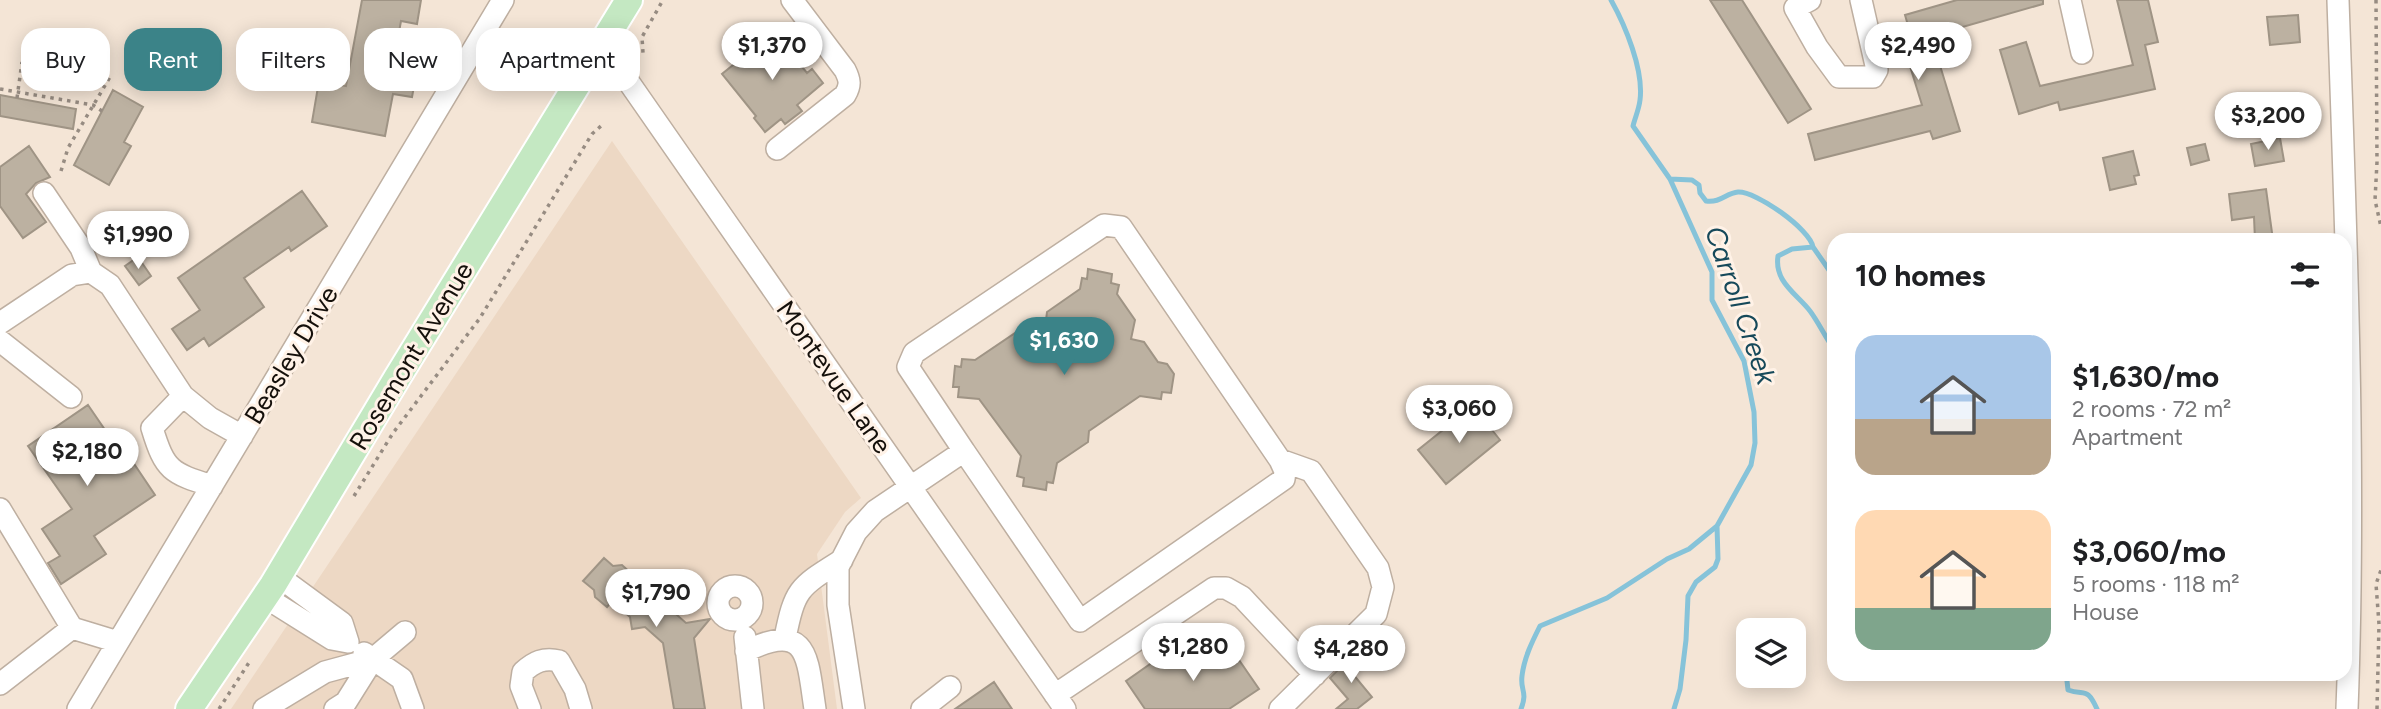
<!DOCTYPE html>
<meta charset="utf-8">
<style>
body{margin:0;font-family:Figtree,sans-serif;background:#f2f2f2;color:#202124;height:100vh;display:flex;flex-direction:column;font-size:26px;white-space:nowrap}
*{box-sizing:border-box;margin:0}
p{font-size:23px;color:#757577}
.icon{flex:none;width:38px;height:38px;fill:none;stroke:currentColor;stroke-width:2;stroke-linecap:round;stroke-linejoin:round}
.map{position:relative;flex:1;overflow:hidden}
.sheet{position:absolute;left:1827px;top:233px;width:525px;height:448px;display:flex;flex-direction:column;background:#fff;border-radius:21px;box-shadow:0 4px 18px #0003}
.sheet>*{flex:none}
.hud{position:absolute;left:21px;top:28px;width:665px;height:63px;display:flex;gap:14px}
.fabs{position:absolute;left:1736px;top:618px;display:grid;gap:14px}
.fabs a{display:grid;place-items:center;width:70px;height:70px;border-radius:14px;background:#fff;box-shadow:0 4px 18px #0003;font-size:35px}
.price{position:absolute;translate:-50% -60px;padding:0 16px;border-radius:24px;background:#fff;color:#222;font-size:23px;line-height:46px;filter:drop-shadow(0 2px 4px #0008)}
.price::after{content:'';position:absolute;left:50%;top:42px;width:21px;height:16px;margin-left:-10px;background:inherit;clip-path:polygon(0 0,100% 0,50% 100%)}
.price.selected{background:#3b8388;color:#fff}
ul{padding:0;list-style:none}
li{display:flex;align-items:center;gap:21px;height:175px;padding:0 28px}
li span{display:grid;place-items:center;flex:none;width:196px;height:140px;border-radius:21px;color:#555}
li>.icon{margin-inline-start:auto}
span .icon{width:84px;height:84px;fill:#fffc;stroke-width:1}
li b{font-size:30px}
h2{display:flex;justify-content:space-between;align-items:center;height:84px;padding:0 28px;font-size:30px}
.tag{padding:0 24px;border-radius:21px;background:#fff;box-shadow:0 4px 18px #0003;font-size:24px;line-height:63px}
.tag.selected{background:#3b8388;color:#fff}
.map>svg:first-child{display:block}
.built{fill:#edd8c4}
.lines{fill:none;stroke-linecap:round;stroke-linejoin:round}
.stream{stroke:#86c3d9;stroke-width:5}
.building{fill:#bcb1a1;stroke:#9f9485;stroke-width:2}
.minor-casing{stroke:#beafa1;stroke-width:24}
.major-casing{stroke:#fff;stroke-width:30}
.path{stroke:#978c82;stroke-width:3.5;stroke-dasharray:3.5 5;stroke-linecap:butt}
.minor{stroke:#fff;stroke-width:21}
.major{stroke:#c4e8c2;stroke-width:26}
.labels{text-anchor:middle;stroke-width:6;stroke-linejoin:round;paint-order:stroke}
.street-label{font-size:26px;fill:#15100b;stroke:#fff2e7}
.water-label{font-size:28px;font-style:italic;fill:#16495a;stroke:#fff2e7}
</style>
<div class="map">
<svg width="2381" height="709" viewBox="0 0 2381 709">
<rect width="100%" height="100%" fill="#f4e5d6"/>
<path class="built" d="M612 141 861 498 845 512 817 554 837 709H231Z"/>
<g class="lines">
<path class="stream" d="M1611 0C1625 25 1644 70 1640 100 1639 109 1635 118 1633 126L1670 179 1712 272V300L1744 361 1754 412 1755 443 1751 465 1717 526 1718 559 1715 567 1696 582 1688 596 1686 640 1680 689 1674 709
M1670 179 1692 180 1699 185 1700 193 1706 201C1721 203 1726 193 1738 192 1756 191 1810 229 1813 247L1792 249 1778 256C1774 282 1797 294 1810 311 1819 323 1825 337 1834 349
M1813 247 1829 270 1834 272
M2070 674 2067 681 2068 690C2086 696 2087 687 2097 709
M1521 709C1528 691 1520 691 1522 676 1524 658 1532 642 1540 626L1607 598 1667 559 1689 549 1717 526"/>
</g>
<path class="building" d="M362 0H421L417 24 401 21 391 76 415 81 412 97 393 94 385 136 312 122 319 81 346 86Z
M1710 0H1742L1811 109 1788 123Z
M1957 0H2043V4L1931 36 1960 131 1933 139 1930 131 1815 160 1808 134 1922 105 1909 63 1918 60 1905 15Z
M2117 0H2148L2158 42 2145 45 2155 89 2060 110 2058 102 2019 114 2000 50 2026 42 2040 86 2133 65Z
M2298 15 2300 42 2270 45 2267 17Z
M774 32 807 73 812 69 823 83 797 105 802 111 785 124 781 119 765 132 754 118 756 116 722 74Z
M113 90 143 107 124 142 131 146 109 185 74 165Z
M0 95 76 109 73 129 0 116Z
M2280 138 2284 161 2255 166 2251 144Z
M2205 144 2209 160 2191 165 2187 148Z
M29 146 50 177 36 183 26 194 46 222 23 238 0 206V167Z
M2133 151 2139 175 2134 176 2136 184 2110 190 2103 158Z
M2266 189 2273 240H2255L2254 217 2232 220 2229 194Z
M302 191 327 226 291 251 289 247 244 278 264 307 209 346 204 338 187 350 172 329 200 310 178 278Z
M138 257 151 276 139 285 125 266Z
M1088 269 1112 274 1111 283 1119 285 1117 294 1135 320 1131 339 1144 342 1158 362 1167 364 1174 374 1171 393 1162 392 1161 399 1140 396 1089 431 1088 442 1057 463 1053 483 1047 482 1046 490 1023 486 1024 478 1017 476 1021 456 979 399 958 397 959 387H953L955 366 961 367 962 359 975 360 1024 327 1032 330 1046 320 1047 312 1080 289 1082 278 1087 279Z
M88 405 112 440 116 437 155 495 94 536 106 554 61 584 48 563 60 556 42 529 72 509 28 446Z
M1473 406 1500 440 1446 484 1418 450Z
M604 558 613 566 622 565 633 575 629 579 646 593 651 592 686 623 710 619 694 638 705 709H674L663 643 645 627 632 629 630 617 612 601 607 607 595 597 594 590 583 581Z
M1228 644 1259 689 1229 709H1145L1126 681 1173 648 1189 671Z
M1355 653 1363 663 1352 673 1372 697 1357 709H1336L1348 699 1330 678Z
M994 682 1012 709H955Z"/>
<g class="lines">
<g class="minor-casing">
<path id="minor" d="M1810 0 1795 8 1817 47 1839 77H1873L1877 70 1861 0
M2070 0 2082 53
M2338 0C2346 236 2356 473 2347 709
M603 45 1065 709
M777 149 845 95C851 85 850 80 845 70L792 0
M44 193 81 248 91 272
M0 323 72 275 91 272 110 285 183 396 210 418 242 436
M0 341 71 397
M183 396 152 428C165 471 171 473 212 486
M964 451 1080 621 1284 479 1285 471 1280 460
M0 509 72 628 0 684
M718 603a17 17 0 1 1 34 0a17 17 0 1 1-34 0Z
M265 597 332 639 348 642 342 623 278 576
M72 628 118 642
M745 637 753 709
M785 638C795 588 799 587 842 560
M746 651C809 621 807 657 815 709
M364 653 373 659 405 632
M1055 695 1214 588H1226L1242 597 1315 675
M78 709 503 0
M264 709 325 672 373 659 402 679 413 709
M335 709 346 702 373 659
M530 709 521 686 523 672C534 662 544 657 559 661L575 689 581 709
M854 709 838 605V567L856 532 875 511 964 451 908 367 914 353 1104 225 1121 227 1280 460 1311 471 1378 568 1383 587 1376 614 1280 709
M922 709 950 687"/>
</g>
<g class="major-casing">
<path id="major" d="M189 709 273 585 397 378 629 0"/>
</g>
<path class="path" d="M2376 0 2377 162 2375 200 2381 227
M636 57 643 53 642 37 663 0
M0 89 93 105 102 111
M17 98 22 62
M61 171 68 148 110 77
M354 496 393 433 480 318 592 134 601 126
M219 709 250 661
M2377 709 2379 624 2376 584 2381 570"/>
<use href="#minor" class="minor"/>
<use href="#major" class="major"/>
</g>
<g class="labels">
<g class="street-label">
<text transform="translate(291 355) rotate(-59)" y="9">Beasley Drive</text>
<text transform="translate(411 356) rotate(-59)" y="9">Rosemont Avenue</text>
<text transform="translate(834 377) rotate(55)" y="9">Montevue Lane</text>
</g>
<g class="water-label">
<text transform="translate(1741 305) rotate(71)" y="10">Carroll Creek</text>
</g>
</g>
</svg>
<div class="fabs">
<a><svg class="icon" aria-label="layers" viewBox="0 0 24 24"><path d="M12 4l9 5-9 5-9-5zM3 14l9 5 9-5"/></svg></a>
</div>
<b class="price" style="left:772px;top:82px">$1,370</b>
<b class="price" style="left:1918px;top:82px">$2,490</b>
<b class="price" style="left:2268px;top:152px">$3,200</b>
<b class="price" style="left:138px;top:271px">$1,990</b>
<b class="price selected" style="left:1064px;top:377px">$1,630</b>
<b class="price" style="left:1459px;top:445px">$3,060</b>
<b class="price" style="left:87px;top:488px">$2,180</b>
<b class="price" style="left:656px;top:629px">$1,790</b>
<b class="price" style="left:1193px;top:683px">$1,280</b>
<b class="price" style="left:1351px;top:685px">$4,280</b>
<div class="hud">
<a class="tag">Buy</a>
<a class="tag selected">Rent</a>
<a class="tag">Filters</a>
<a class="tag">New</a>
<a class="tag">Apartment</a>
</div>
<section class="sheet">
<h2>10 homes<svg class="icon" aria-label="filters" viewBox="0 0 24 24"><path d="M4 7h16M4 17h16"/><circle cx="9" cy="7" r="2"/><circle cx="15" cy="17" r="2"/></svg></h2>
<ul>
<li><span style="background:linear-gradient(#a9c7e8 60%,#b9a48a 0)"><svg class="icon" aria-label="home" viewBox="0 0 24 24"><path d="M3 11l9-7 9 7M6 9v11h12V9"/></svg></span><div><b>$1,630/mo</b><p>2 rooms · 72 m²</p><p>Apartment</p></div></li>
<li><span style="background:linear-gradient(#ffd9b3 70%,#7fa58c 0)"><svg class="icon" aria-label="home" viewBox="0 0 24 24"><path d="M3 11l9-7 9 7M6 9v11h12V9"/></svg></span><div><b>$3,060/mo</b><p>5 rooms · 118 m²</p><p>House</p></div></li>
</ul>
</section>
</div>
